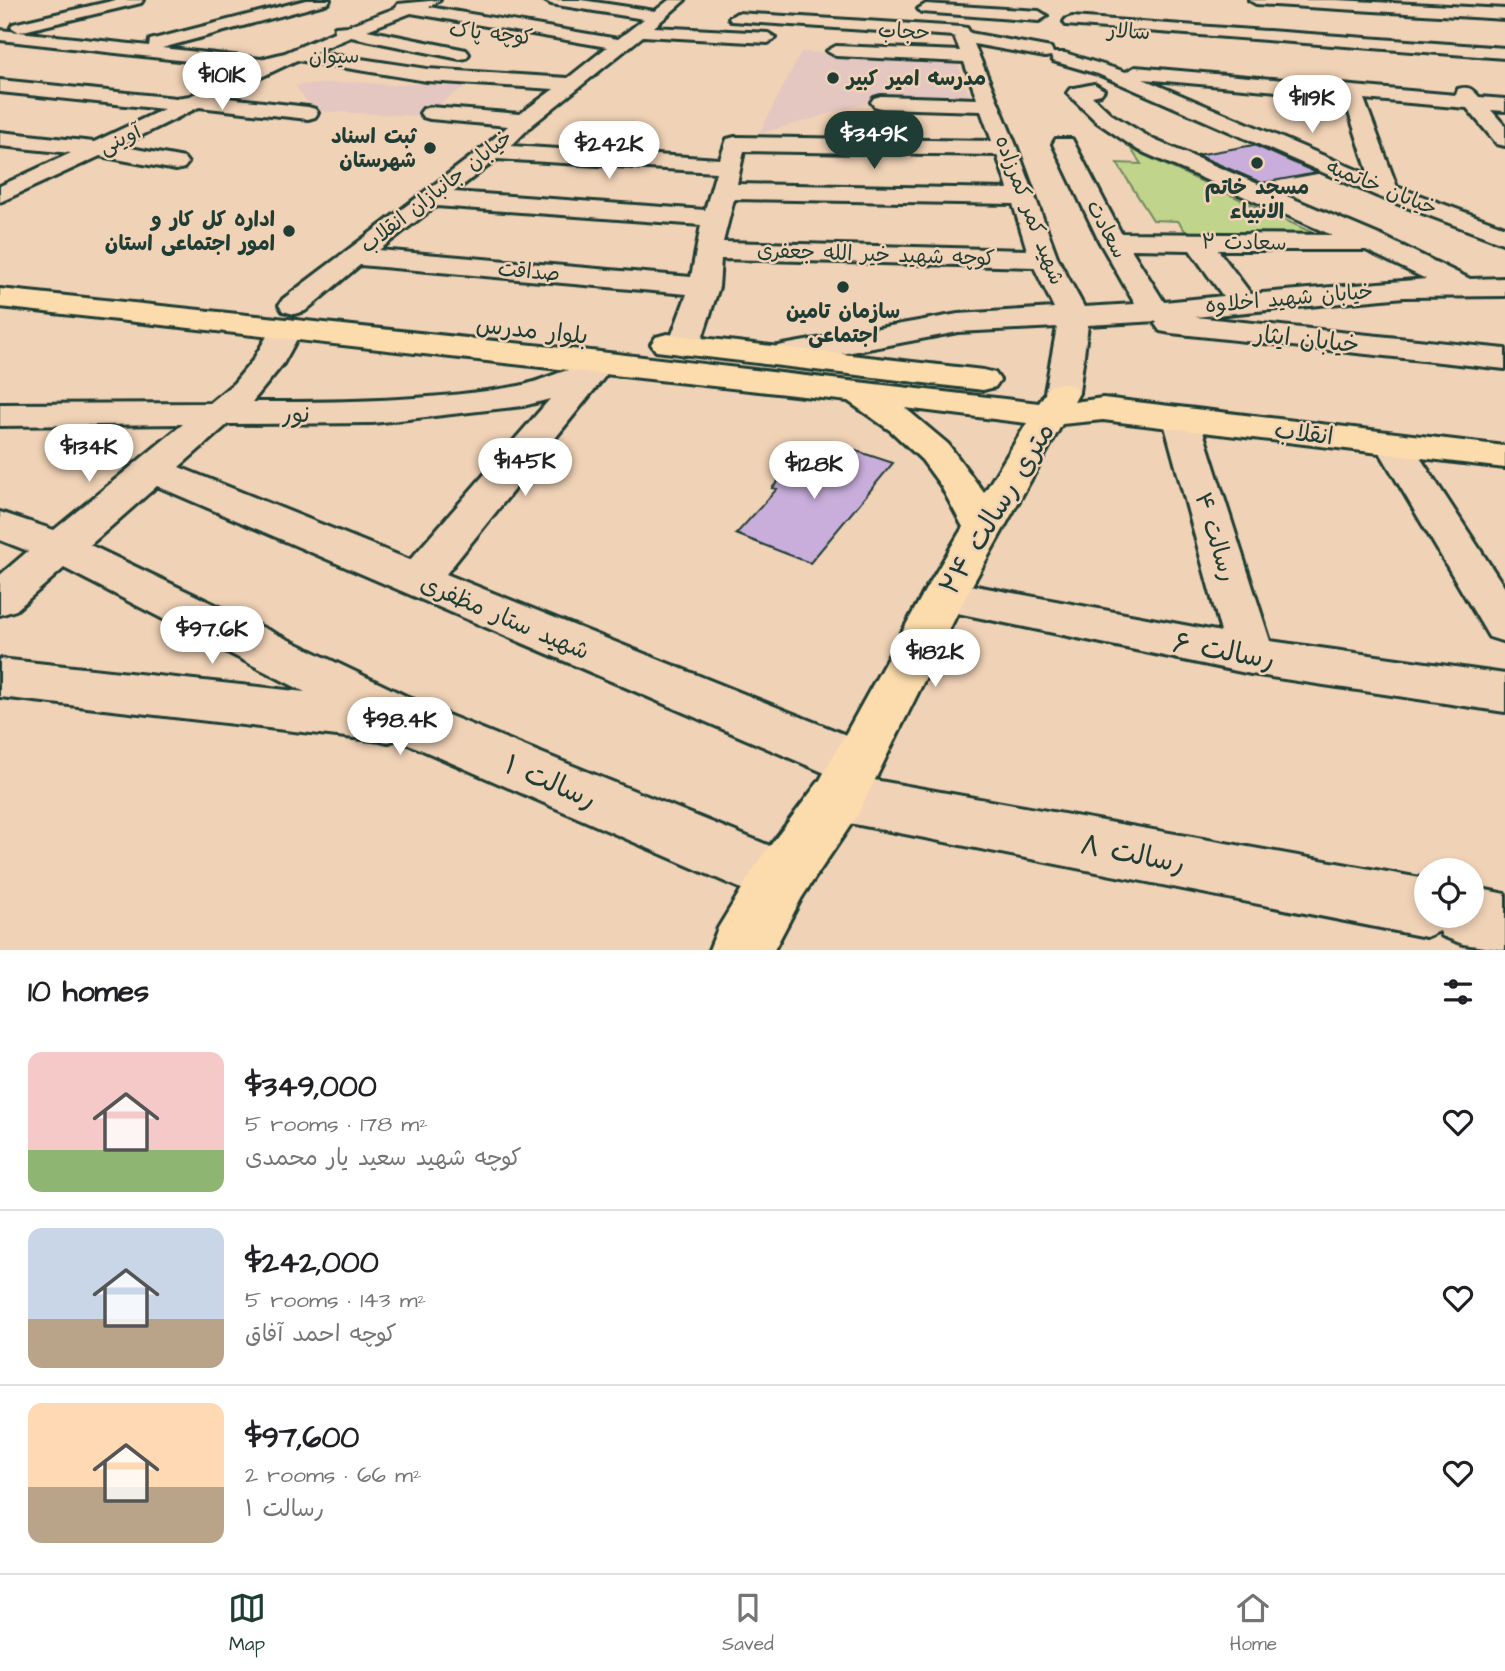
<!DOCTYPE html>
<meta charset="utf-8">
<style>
body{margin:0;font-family:"Architects Daughter","Playpen Sans Arabic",sans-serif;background:#f2f2f2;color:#202124;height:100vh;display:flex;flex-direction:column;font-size:26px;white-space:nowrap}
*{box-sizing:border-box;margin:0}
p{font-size:23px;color:#757577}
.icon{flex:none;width:38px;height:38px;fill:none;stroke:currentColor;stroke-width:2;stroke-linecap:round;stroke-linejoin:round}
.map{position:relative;height:950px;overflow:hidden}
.details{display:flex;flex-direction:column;background:#fff;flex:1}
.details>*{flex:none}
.tools{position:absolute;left:1414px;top:858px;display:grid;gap:14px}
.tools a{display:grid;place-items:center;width:70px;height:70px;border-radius:50%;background:#fff;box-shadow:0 4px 10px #0003;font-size:35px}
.price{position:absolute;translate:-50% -60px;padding:0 16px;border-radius:24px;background:#fff;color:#222;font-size:23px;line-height:46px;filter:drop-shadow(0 2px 4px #0008)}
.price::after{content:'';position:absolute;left:50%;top:42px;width:21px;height:16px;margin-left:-10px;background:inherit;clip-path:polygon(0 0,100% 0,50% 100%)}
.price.current{background:#1f3d34;color:#fff}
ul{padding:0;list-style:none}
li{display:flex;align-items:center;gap:21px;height:175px;padding:0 28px}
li+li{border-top:2px solid #e0e0e0}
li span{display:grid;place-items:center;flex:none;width:196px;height:140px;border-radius:14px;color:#555}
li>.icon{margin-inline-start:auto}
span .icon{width:84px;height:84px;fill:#fffc;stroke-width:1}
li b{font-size:30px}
h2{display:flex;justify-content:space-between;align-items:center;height:84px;padding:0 28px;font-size:30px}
.menu{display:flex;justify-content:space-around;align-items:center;height:98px;border-top:2px solid #e0e0e0;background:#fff;font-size:19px;color:#757577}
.menu a{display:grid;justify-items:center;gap:4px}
.menu .current{color:#1f3d34}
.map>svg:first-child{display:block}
.built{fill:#e4c7c1}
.green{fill:#c0d58b;stroke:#708960;stroke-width:2}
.building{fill:#c9aedc;stroke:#1f3d34;stroke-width:2}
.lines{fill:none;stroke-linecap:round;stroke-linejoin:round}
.minor-casing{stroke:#1f3d34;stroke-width:6}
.major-casing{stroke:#1f3d34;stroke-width:6}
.minor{fill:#f0d2b6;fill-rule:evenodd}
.major{fill:#fcdcac;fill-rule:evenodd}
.poi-dot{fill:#1f3d34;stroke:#f0d2b6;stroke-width:2.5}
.labels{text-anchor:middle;stroke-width:5;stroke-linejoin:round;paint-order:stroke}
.far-street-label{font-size:21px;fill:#1f3d34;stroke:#f0d2b6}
.far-poi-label{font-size:21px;font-weight:bold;fill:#1f3d34;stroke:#f0d2b6;text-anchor:end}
.street-label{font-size:24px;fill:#1f3d34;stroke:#f0d2b6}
.near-street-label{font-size:28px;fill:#1f3d34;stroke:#f0d2b6}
</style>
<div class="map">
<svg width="1505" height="950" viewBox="0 0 1505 950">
<rect width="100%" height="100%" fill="#f0d2b6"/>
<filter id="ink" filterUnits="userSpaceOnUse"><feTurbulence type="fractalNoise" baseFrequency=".0143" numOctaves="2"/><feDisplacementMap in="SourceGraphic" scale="14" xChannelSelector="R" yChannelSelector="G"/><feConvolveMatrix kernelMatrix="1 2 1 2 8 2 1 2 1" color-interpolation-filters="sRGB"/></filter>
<g filter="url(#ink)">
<path class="built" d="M801 52 956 58 971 100 881 99 759 134Z
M476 80 421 116 314 111 295 85 356 82 391 85Z"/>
<path class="green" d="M1131 149 1324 238 1189 236 1178 221 1153 220 1117 163 1141 164Z"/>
<path class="building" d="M1254 145 1317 173 1262 183 1197 155Z
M826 441 893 463 810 563 736 534 777 489 772 488 801 456 809 459Z"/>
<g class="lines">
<g class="minor-casing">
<path id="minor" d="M116 0H143L141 3 19 32 11 27 13 24Z
M306 0H330L328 3 162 48 261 59 285 53 334 32 335 27 348 26 396 8 398 4 440 0 429 7 618 39 644 19 551 4 544 0H581L655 11 669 0H685L654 27 768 33 776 38 768 43 643 36 532 125 511 146 720 159 727 139 735 137 992 141 981 111 881 108 874 106 871 102 874 98 881 96 977 99 964 62 836 56 827 51 836 46 960 51 954 36 731 21 729 18 737 13 961 27 967 28 970 33 1051 48 1053 53H1065L1126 72 1135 67 1456 95 1458 89C1469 86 1472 89 1479 97L1505 99V111L1491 110 1505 126V146L1497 144 1467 108 1364 99 1397 187 1505 227V244L1377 196 1098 74 1053 61 1051 56 1045 57 974 44 1017 148 1058 259 1084 307 1135 304 1099 241 1053 144 1056 139H1072L1121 233 1332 235 1138 150 1097 122 1067 93 1070 89 1094 84 1104 90 1101 94 1092 96 1111 114 1154 140 1386 238 1470 279 1505 278V296L1404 297 1195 317 1505 349V369L1171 333 1160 331 1155 324 1158 321 1088 325 1079 392 1074 399 1062 402 1050 399 1045 392 1057 327 958 332 783 365 771 362 767 355 771 348 783 345 958 314 1054 308 1034 267 721 259 719 287 700 345 695 352 684 355 673 352 668 345 687 294 360 265 305 311 294 314 283 311 279 305 283 299 484 147 508 126 430 119 423 117 420 113 423 109 430 107 520 114 554 89 427 81 297 60 219 97 308 107 315 109 318 113 315 117 308 119 199 107 120 146 184 158 188 163 184 168 176 170 100 156 0 202V186L71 153 0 146V132L94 142 164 109 0 92V80L176 98 190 96 250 68 0 40V30L149 46 150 40ZM411 13 607 47 568 78 427 69 315 52 351 37 460 59 466 58 469 54 466 50 367 30ZM1143 79 1344 97 1369 175ZM744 151 997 155 1008 189 737 184ZM497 159 716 172 705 210 454 192ZM734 199 1013 204 1027 250 723 242ZM436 206 701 225 691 277 379 250ZM1131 249 1190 250 1223 296 1164 302ZM1218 250H1366L1426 279 1251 294Z
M1249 0H1337L1505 9V19L1256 4Z
M926 4 1039 11 1047 16 1039 21 921 12 918 9Z
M1072 17 1505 48V58L1066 25 1064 22 1066 19Z
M287 319 298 321 303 328 283 364 252 402C341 402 431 401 519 386 546 381 575 361 601 368L606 375 446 574 876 747 883 763 874 780 1426 879V915H1472V887L1505 894V950L1463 944 1442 936 1440 931 1426 937 839 821 820 814 812 797 820 780 832 776 157 486 90 545 433 709 802 859 810 878 802 897 781 905 760 897 397 739 389 742 0 697V659L305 692 64 568 16 610 0 615V575L28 551 0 540V512L54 530 183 424 0 426V404L210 403 234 383 253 360 276 321ZM550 399 410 560 179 467 228 424 373 423 523 406Z
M1181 408 1194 411 1199 419 1270 641 1505 674V712L1251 674 928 607 922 596 928 585 944 580 1221 632 1163 419 1168 411Z
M1393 433 1406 436 1505 588V642L1489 637 1375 444 1380 436Z"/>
</g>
<g class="major-casing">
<path id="major" d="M0 289 600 352 1039 403 1050 386 1062 383 1074 386 1079 393 1074 402 1103 398 1505 446V468L1103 420 1062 424 966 596 858 814 802 897 774 950H709L718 928 760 859 820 780 922 596 963 527 941 486 922 460 891 431 848 401 0 307ZM905 408 1027 423 984 493 948 444Z
M667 334 983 370 995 373 1000 380 995 387 983 390 656 351 651 344 656 337Z"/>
</g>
<use href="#minor" class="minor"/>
<use href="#major" class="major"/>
</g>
</g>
<g class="poi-dot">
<circle cx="833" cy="78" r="7"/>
<circle cx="430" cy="148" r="7"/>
<circle cx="1257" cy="163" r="7"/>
<circle cx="289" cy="231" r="7"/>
<circle cx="843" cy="287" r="7"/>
</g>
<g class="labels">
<g class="far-street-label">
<text transform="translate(904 31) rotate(3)" y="7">حجاب</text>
<text transform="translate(1129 31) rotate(4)" y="7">سالار</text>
<text transform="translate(491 33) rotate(6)" y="7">کوچه پاک</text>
<text transform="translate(334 56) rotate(-1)" y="7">سیوان</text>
<text transform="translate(120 139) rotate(-25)" y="7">آوینی</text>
<text transform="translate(1382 187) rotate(22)" y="7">خیابان خاتمیه</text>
<text transform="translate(436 191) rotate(-38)" y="7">خیابان جانبازان انقلاب</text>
<text transform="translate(1030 210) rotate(69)" y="7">شهید کمر کمرزاده</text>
<text transform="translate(1107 229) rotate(62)" y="7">سعادت</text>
<text transform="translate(1244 242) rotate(1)" y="7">سعادت ۲</text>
<text transform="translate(876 254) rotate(2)" y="7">کوچه شهید خیر الله جعفری</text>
<text transform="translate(529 271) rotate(5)" y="7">صداقت</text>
<text transform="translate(1289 298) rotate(-5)" y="7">خیابان شهید اخلاوه</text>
</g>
<g class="far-poi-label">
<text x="847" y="85" text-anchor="start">مدرسه امیر کبیر</text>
<text x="416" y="143">ثبت اسناد<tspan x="416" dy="24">شهرستان</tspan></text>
<text x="1257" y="194" text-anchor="middle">مسجد خاتم<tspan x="1257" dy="24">الانبیاء</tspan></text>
<text x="275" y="226">اداره کل کار و<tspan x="275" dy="24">امور اجتماعی استان</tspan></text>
<text x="843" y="318" text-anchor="middle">سازمان تامین<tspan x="843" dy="24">اجتماعی</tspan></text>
</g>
<g class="street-label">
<text transform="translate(532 330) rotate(6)" y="8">بلوار مدرس</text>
<text transform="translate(1307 339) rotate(6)" y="8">خیابان ایثار</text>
<text transform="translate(296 414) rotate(-1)" y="8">نور</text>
<text transform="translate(1304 433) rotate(7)" y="8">انقلاب</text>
<text transform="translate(1216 537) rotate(73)" y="8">رسالت ۴</text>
<text transform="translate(505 617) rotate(23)" y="8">شهید ستار مظفری</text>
</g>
<g class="near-street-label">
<text transform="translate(996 508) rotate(-59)" y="10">۲۴ متری رسالت</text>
<text transform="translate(1224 650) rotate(10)" y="10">رسالت ۶</text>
<text transform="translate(551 781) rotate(23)" y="10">رسالت ۱</text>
<text transform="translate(1133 853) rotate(11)" y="10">رسالت ۸</text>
</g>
</g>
</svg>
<div class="tools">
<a><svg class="icon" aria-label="locate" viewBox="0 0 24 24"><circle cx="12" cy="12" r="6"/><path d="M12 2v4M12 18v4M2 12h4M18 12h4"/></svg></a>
</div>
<b class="price" style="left:222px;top:112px">$101K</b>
<b class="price" style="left:1312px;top:135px">$119K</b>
<b class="price current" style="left:874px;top:171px">$349K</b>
<b class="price" style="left:609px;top:181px">$242K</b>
<b class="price" style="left:89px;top:484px">$134K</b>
<b class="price" style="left:525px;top:498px">$145K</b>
<b class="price" style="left:814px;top:501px">$128K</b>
<b class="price" style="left:212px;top:666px">$97.6K</b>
<b class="price" style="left:935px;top:689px">$182K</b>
<b class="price" style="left:400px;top:757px">$98.4K</b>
</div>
<section class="details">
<h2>10 homes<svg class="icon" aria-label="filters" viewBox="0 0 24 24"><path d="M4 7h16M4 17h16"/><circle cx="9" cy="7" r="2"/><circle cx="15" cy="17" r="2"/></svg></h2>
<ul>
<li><span style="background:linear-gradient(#f6c9c9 70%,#8fb573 0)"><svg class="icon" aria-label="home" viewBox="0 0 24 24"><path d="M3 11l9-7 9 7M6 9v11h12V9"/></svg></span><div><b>$349,000</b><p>5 rooms · 178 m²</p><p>کوچه شهید سعید یار محمدی</p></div><svg class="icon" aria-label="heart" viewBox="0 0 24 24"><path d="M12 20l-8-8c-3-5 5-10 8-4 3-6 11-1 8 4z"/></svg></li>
<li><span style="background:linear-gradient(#c9d6e8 65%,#b9a48a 0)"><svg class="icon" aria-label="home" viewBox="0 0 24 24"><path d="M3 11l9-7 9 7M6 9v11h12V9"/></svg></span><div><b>$242,000</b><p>5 rooms · 143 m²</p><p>کوچه احمد آفاق</p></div><svg class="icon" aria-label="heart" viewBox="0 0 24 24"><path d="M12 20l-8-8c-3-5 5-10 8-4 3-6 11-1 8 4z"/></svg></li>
<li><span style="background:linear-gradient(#ffd9b3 60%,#b9a48a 0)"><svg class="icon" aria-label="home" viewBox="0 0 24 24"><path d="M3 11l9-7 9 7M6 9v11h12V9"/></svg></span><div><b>$97,600</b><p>2 rooms · 66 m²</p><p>رسالت ۱</p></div><svg class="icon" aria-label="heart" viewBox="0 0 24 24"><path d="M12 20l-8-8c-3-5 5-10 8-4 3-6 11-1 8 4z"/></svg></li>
</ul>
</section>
<nav class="menu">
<a class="current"><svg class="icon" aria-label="map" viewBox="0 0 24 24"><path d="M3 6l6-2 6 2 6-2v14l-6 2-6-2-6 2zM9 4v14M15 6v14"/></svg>Map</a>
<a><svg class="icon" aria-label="saved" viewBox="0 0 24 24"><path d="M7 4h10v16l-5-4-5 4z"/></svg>Saved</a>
<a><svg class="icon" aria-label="home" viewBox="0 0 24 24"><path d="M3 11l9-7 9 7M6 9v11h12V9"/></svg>Home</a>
</nav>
